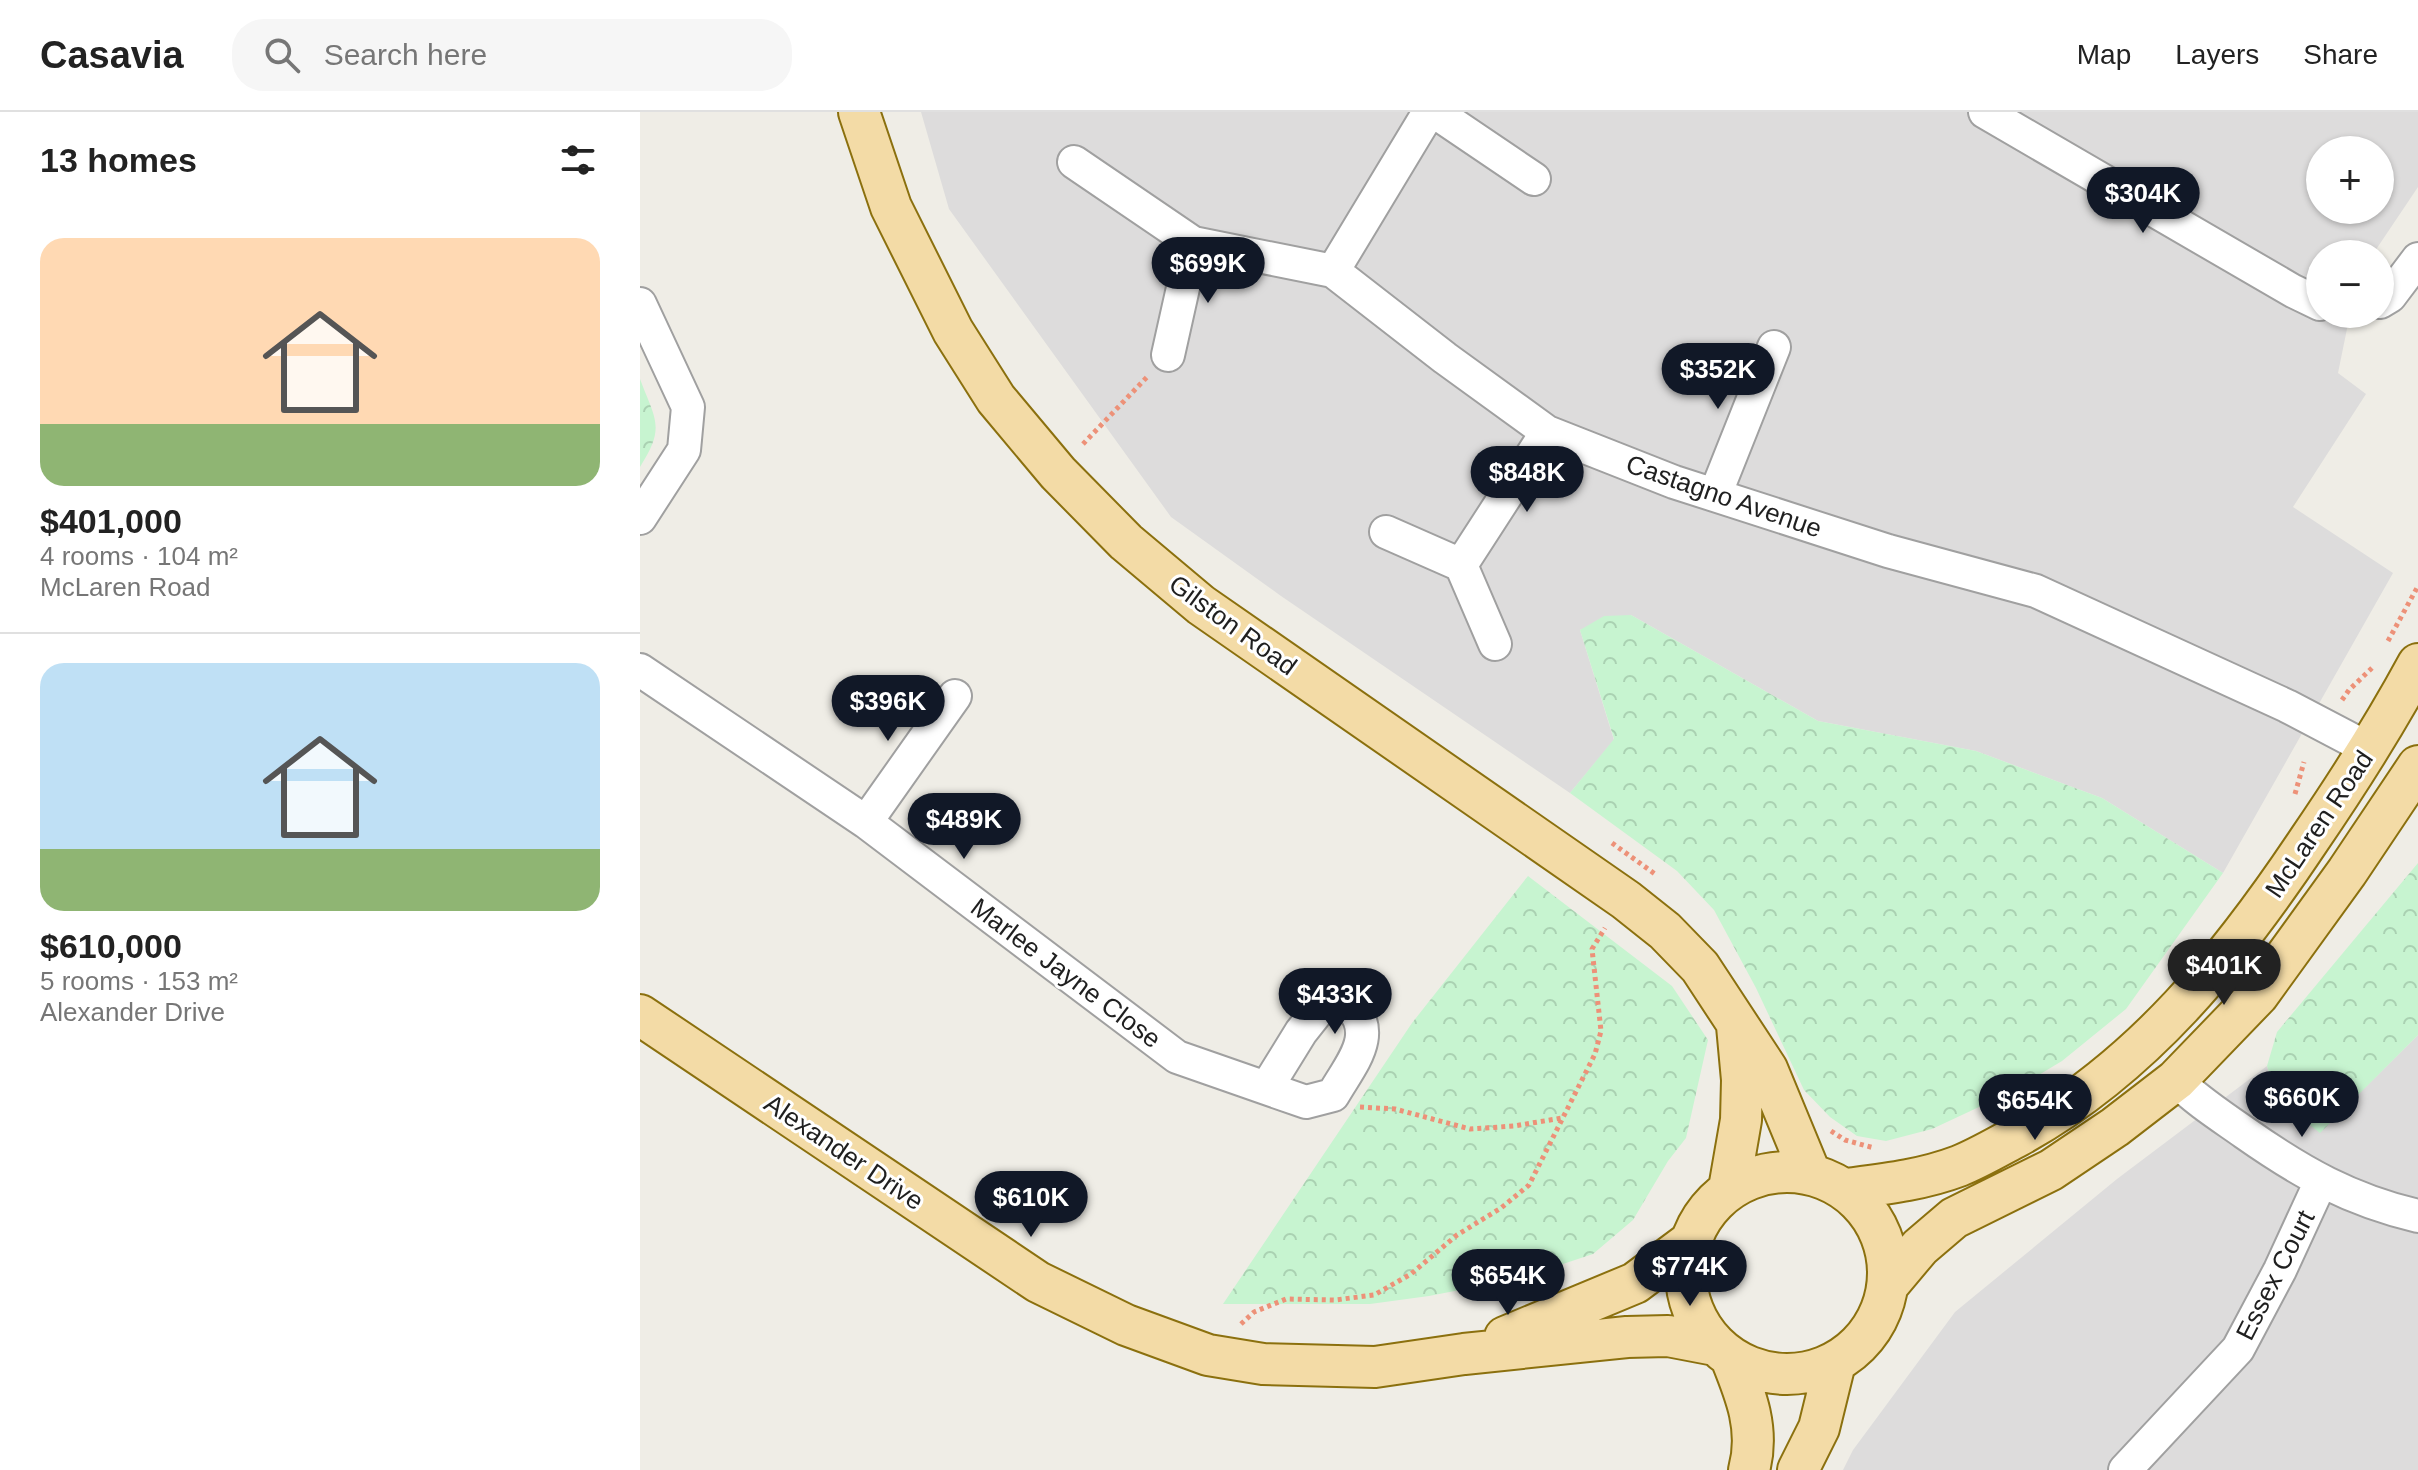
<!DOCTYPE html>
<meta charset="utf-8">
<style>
body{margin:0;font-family:Helvetica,sans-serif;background:#f6f6f6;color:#222;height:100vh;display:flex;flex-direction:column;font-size:30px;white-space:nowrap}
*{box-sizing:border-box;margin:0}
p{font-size:26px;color:#767676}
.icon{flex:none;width:44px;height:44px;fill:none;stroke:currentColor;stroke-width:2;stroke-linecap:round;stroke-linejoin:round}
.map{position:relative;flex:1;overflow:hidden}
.sheet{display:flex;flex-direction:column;background:#fff;width:640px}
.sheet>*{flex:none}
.controls{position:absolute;left:1666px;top:24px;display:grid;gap:16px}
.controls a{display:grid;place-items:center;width:88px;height:88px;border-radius:50%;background:#fff;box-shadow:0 2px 6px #0004;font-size:40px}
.price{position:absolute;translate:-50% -68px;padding:0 18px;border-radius:28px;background:#111827;color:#fff;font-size:26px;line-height:52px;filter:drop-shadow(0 2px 4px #0008)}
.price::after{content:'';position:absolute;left:50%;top:48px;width:24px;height:18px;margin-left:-12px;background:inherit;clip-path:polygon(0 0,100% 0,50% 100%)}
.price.selected{background:#222;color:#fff}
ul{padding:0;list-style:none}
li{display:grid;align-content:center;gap:16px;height:424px;padding:0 40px}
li+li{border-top:2px solid #e0e0e0}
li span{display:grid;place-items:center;height:248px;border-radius:24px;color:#555}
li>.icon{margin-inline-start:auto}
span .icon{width:144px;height:144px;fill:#fffc;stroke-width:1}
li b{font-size:34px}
h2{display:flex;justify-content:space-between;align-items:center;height:96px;padding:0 40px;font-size:34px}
header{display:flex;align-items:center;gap:48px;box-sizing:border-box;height:112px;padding:0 40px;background:#fff;border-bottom:2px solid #e0e0e0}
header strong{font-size:38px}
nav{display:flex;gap:44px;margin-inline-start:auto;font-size:28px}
.search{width:560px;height:72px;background:#f6f6f6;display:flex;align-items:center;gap:20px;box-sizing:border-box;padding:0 28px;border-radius:32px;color:#767676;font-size:30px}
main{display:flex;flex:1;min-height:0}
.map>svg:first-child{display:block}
.residential{fill:#dddcdc;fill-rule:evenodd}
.park{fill:url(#park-crowns)}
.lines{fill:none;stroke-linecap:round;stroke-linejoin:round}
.minor-casing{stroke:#a0a0a0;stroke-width:36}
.major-casing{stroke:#8b700e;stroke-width:44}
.path{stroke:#ed9178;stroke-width:5;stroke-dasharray:4 4;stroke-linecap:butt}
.minor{stroke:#fff;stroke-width:32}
.major{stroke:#f3dba6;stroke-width:40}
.labels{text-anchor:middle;stroke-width:6;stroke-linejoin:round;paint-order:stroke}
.street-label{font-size:26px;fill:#1f1f1f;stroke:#fff}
</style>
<header>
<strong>Casavia</strong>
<div class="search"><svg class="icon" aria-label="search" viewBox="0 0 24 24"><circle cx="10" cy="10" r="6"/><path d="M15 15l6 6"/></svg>Search here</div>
<nav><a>Map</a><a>Layers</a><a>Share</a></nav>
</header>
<main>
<section class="sheet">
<h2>13 homes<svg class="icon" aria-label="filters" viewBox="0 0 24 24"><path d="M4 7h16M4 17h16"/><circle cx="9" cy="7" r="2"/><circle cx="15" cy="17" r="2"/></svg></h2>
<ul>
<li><span style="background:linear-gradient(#ffd9b3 75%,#8fb573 0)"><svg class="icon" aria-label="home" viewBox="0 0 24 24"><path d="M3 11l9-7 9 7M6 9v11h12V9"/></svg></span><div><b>$401,000</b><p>4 rooms · 104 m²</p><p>McLaren Road</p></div></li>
<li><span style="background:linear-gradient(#bfe0f5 75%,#8fb573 0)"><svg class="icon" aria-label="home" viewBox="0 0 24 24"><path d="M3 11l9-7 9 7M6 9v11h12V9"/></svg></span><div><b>$610,000</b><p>5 rooms · 153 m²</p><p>Alexander Drive</p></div></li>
</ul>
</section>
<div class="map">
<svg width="1778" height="1358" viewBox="0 0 1778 1358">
<defs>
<pattern id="park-crowns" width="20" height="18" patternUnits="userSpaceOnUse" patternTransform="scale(2)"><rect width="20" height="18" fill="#c7f4d0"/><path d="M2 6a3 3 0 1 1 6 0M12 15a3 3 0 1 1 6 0" fill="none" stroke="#aad1b2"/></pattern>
</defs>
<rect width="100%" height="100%" fill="#efede6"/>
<path class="residential" d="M281 0H1778V75L1733 142H1680V202H1710L1698 261 1726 282 1653 395 1753 461 1583 761 1462 686 1336 639 1178 609 991 503 940 518 974 628 930 681 641 484 531 405 309 97ZM1680 38H1740V98H1680Z
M1778 923V1358H1203L1213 1338 1315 1200 1477 1067 1627 954 1638 988 1680 1020Z"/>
<path class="park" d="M0 267C15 307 26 315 0 355Z
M991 503 1178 609 1336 639 1462 686 1583 761 1486 897 1422 949 1369 981 1292 1017 1246 1029 1217 1024 1190 1005 1164 978 1116 876 1074 798 1037 759 930 681 974 627 940 518 964 504Z
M1778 751V923L1680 1021 1638 988 1627 954 1637 920Z
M888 764 1032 874 1068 928 1046 1026 1028 1049 993 1108 953 1142 881 1166 789 1184 730 1192H583L772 911Z"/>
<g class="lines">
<g class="minor-casing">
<path id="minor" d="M795 0 894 67
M1345 0 1653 179 1680 192
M434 50 553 131 693 159 805 246 907 320 1034 370 1248 439 1396 479 1647 594 1729 637
M693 159 789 0
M1740 190 1750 184 1778 147
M0 192 48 295 44 338 0 406
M528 243 553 131
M1075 383 1134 235
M746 420 821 453 855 532
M821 453 907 320
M0 558 226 710 537 945 666 990 693 983C712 950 741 920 705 888L684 891 661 920 627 975
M226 710 315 584
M1536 968C1557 989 1581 1004 1605 1021 1662 1061 1710 1088 1778 1104
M1485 1358 1598 1237 1640 1158 1681 1069"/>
</g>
<g class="major-casing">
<path id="major" d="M219 0 251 95 313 219 356 287 418 361 486 430 561 493 986 788 1025 819 1060 855 1127 957 1170 1061
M0 903 398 1170 486 1213 568 1243 623 1252 735 1255 824 1242 987 1225 1028 1224 1075 1233
M1046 1161a101 101 0 1 1 202 0a101 101 0 1 1-202 0Z
M1089 1077 1101 1008 1102 968 1097 914
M1206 1077C1245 1072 1282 1068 1319 1054 1339 1046 1359 1034 1378 1024 1503 955 1591 845 1669 728 1708 671 1745 613 1778 552
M1248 1173 1280 1135 1314 1106 1411 1058 1475 1015 1536 968 1618 883 1707 760 1778 654
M865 1225 995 1171 1050 1130
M1091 1246C1106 1283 1120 1318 1109 1358
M1158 1358 1179 1316 1195 1251"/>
</g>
<path class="path" d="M443 332 508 264
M1748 529 1778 474
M1702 588 1709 578 1733 555
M1655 682 1664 650
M972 731 1015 762
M720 995 755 997 830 1017 874 1014 922 1006
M1191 1019 1205 1028 1234 1036
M601 1212 614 1200 646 1187 695 1188 734 1183 771 1162 817 1123 861 1096 889 1073 955 942 961 919 952 837 965 816"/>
<use href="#minor" class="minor"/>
<use href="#major" class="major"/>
</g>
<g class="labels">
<g class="street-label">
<text transform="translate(1084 384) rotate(19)" y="9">Castagno Avenue</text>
<text transform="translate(593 513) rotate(36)" y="9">Gilston Road</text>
<text transform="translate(1679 712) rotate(-56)" y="9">McLaren Road</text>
<text transform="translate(426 861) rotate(37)" y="9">Marlee Jayne Close</text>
<text transform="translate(204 1040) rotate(34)" y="9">Alexander Drive</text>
<text transform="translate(1635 1163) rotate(-63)" y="9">Essex Court</text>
</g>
</g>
</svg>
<div class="controls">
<a>+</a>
<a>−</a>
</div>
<b class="price" style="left:1503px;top:123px">$304K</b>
<b class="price" style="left:568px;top:193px">$699K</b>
<b class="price" style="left:1078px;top:299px">$352K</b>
<b class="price" style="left:887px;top:402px">$848K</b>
<b class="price" style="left:248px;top:631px">$396K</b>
<b class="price" style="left:324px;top:749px">$489K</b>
<b class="price selected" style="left:1584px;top:895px">$401K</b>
<b class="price" style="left:695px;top:924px">$433K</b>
<b class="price" style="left:1662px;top:1027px">$660K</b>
<b class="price" style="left:1395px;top:1030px">$654K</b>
<b class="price" style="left:391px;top:1127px">$610K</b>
<b class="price" style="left:1050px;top:1196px">$774K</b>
<b class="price" style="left:868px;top:1205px">$654K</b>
</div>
</main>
